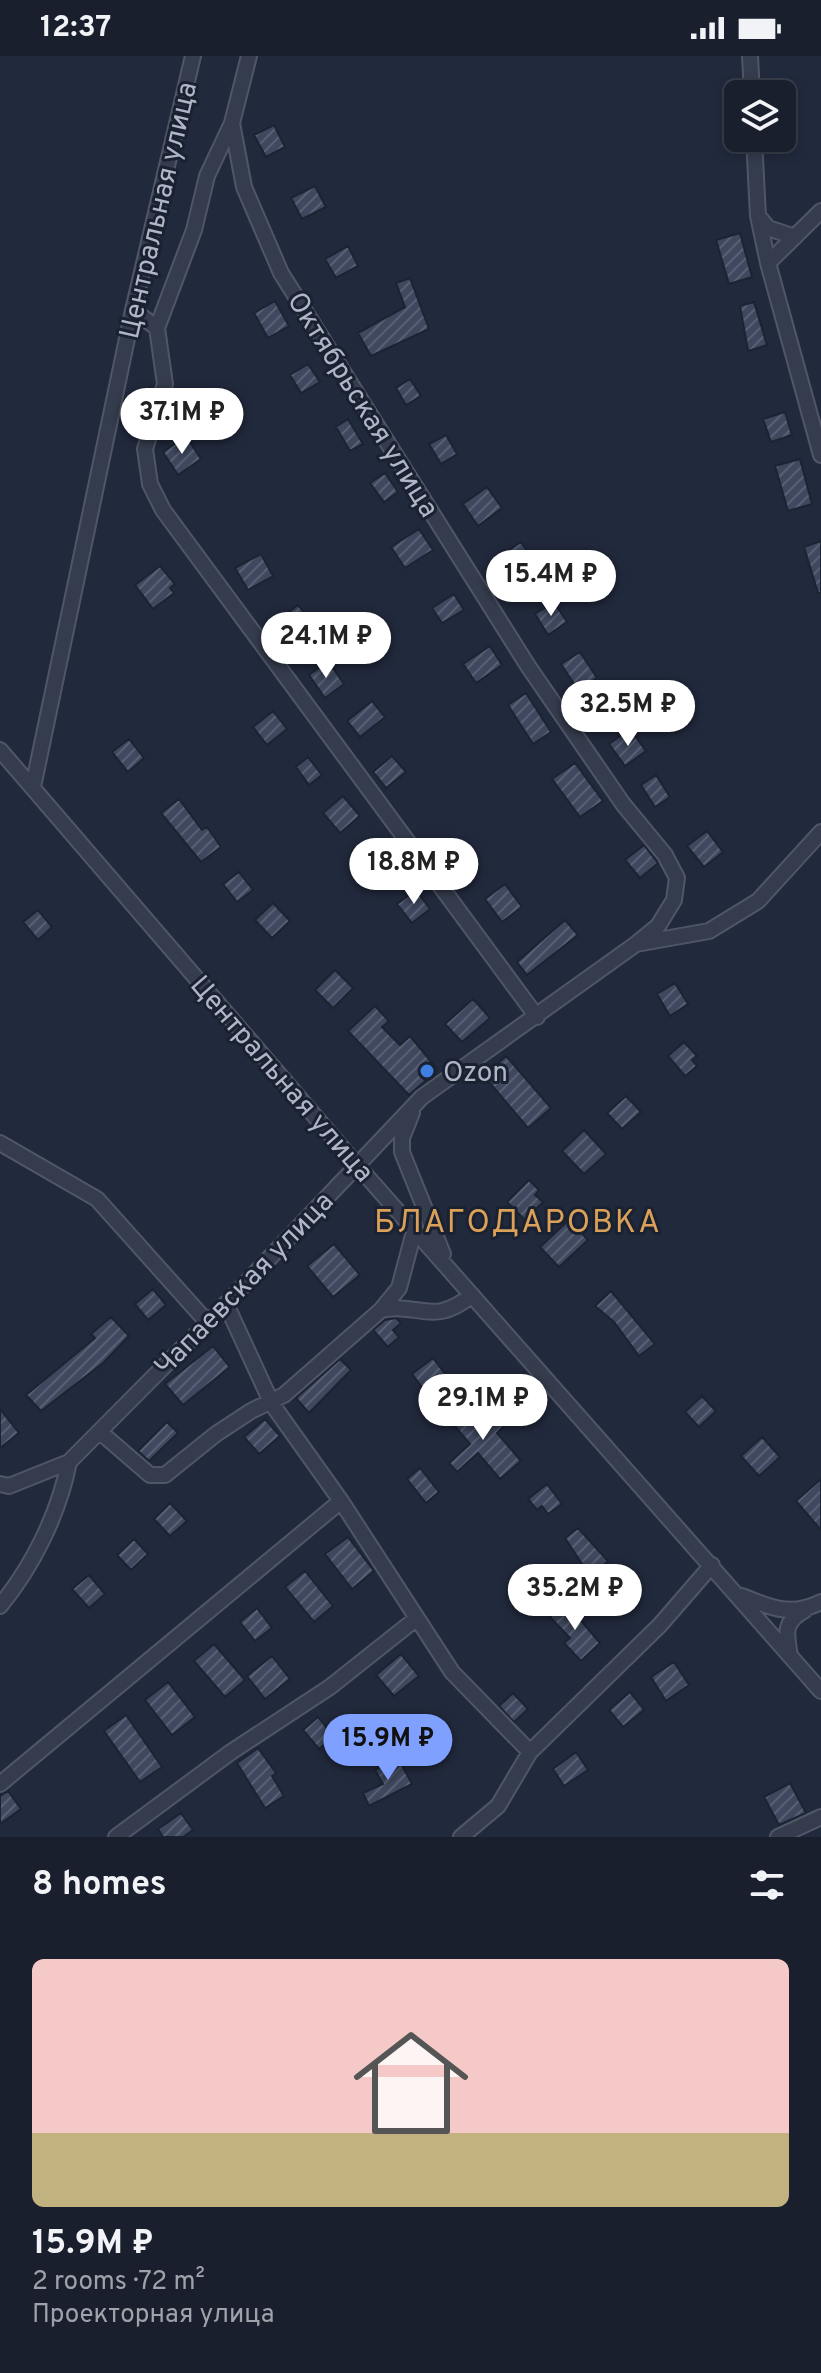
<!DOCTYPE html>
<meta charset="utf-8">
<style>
body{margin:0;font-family:Overpass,sans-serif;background:#222735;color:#f1f3f6;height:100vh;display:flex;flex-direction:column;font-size:30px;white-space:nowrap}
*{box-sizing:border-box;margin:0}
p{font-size:26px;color:#9fa2aa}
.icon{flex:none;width:44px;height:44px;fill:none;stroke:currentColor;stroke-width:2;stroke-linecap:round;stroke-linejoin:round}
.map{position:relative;height:1781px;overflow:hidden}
.panel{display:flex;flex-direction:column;background:#191f2d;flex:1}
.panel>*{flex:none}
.buttons{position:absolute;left:724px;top:24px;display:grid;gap:16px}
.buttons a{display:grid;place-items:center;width:72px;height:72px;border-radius:12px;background:#191f2d;box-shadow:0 4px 12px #0003,0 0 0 2px #373d49;font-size:40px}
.price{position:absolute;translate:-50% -68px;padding:0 18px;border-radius:28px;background:#fff;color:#222;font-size:26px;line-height:52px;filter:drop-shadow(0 2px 4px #0008)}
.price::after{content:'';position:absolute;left:50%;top:48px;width:24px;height:18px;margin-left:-12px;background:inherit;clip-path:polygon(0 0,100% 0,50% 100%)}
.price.current{background:#7fa0ff;color:#111}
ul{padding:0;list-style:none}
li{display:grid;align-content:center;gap:16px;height:424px;padding:0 32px}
li span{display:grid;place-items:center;height:248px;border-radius:12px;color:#555}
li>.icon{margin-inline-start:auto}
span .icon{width:144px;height:144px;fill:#fffc;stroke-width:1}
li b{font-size:34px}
h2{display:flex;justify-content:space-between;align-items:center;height:96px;padding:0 32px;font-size:34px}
.status{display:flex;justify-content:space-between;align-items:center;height:56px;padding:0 40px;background:#191f2d;direction:ltr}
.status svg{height:22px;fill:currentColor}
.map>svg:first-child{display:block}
.building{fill:url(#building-hatch);stroke:#1c2333;stroke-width:2}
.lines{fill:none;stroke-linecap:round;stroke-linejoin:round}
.street-casing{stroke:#505667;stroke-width:18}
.street{stroke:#353c4d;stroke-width:14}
.shop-dot{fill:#3f7fe0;stroke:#1a2131;stroke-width:3}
.labels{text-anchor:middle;stroke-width:6;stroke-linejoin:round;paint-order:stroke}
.street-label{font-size:28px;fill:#b0b6c8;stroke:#1a2131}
.poi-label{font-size:28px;fill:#b0b6c8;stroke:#1a2131;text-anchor:start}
.quarter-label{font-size:32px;letter-spacing:2px;fill:#dba158;stroke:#1a2131}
</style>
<div class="status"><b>12:37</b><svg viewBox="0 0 49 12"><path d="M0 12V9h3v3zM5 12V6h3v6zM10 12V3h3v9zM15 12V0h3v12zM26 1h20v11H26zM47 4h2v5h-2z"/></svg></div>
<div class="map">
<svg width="821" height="1781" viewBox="0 0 821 1781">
<defs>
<pattern id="building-hatch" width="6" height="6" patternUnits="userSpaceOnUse" patternTransform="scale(2)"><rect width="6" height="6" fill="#3f485f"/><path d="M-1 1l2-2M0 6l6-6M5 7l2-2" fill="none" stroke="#586074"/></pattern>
</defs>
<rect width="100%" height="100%" fill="#21293c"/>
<path class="building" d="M274 69 285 91 266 101 254 79Z
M315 130 326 151 302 163 291 142Z
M740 177 752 221 729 228 716 184Z
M348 190 358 210 336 222 325 203Z
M410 222 429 273 371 300 358 277 405 251 396 227Z
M275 245 289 270 268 282 254 257Z
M754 246 767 289 748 295 740 250Z
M308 308 320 326 301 337 290 319Z
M410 323 421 340 406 349 396 332Z
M785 356 792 379 771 386 763 363Z
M348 363 363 388 350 395 336 371Z
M446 379 457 398 441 408 429 388Z
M186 380 201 403 178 419 163 396Z
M800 403 812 448 788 455 775 410Z
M385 417 398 436 384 446 370 427Z
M487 431 502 452 478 470 463 448Z
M419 473 433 494 405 512 391 491Z
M821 485V537H818L804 491Z
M521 486 535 507 511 522 498 501Z
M261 498 273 520 248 534 235 512Z
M160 510 175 528 170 532 174 537 153 553 135 529Z
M454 538 464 554 442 567 432 552Z
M554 546 567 566 548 579 535 558Z
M298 549 314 569 292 586 276 566Z
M490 590 502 609 476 627 463 608Z
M580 596 597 622 578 634 561 608Z
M328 605 344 628 325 642 309 619Z
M526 637 551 676 533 688 508 649Z
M372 645 385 661 360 681 347 665Z
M273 655 287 673 267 689 253 671Z
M630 673 646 695 625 710 609 688Z
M129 683 144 702 128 716 112 696Z
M392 700 406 716 386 732 373 716Z
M308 701 322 719 309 729 296 711Z
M575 707 603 745 580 761 552 723Z
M656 719 670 741 655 751 641 729Z
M343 740 360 760 340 777 323 757Z
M179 743 202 774 207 771 221 791 201 806 161 757Z
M707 775 723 796 704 811 687 790Z
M644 789 658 807 640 822 625 804Z
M379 790 394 808 376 823 361 805Z
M239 816 253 834 237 846 223 828Z
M505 828 522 851 502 866 485 843Z
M416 834 430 853 412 867 397 848Z
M273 847 290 865 272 882 255 864Z
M38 854 52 871 38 884 23 866Z
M565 864 578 879 527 919 517 906Z
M335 914 353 932 333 952 315 934Z
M675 927 688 948 670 960 657 938Z
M473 943 490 962 462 986 445 968Z
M375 950 389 965 382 971 400 989 410 980 438 1014 409 1039 348 975Z
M684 986 697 1000 692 1004 697 1010 685 1020 668 1000Z
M506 1000 551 1052 528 1072 484 1020Z
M626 1040 641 1056 622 1073 607 1057Z
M584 1074 606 1098 584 1118 562 1095Z
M529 1124 539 1134 535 1139 543 1146 525 1164 507 1146Z
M569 1164 588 1184 559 1211 540 1191Z
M334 1188 360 1219 333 1241 307 1210Z
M153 1233 166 1249 148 1264 135 1248Z
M611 1235 655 1288 639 1300 614 1266 595 1250Z
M111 1261 129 1280 103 1307 41 1355 26 1339 95 1282 91 1278Z
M396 1262 401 1267 393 1274 399 1281 388 1291 373 1274 385 1264Z
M213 1290 230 1311 183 1349 165 1328Z
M433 1302 446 1319 425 1335 412 1318Z
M340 1303 351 1314 309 1357 296 1342Z
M702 1340 716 1355 699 1371 685 1356Z
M468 1346 488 1368 496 1361 505 1369 497 1377 521 1405 500 1423 478 1397 457 1416 449 1407 470 1388 449 1363Z
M0 1353 19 1377 0 1392Z
M265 1363 280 1380 259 1398 244 1381Z
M167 1366 178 1377 149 1405 138 1395Z
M762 1381 780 1401 759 1420 741 1400Z
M420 1412 439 1436 426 1447 407 1423Z
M821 1423V1474L796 1445Z
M547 1428 562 1448 548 1458 542 1450 537 1454 528 1443Z
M170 1447 187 1465 170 1480 154 1463Z
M578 1472 608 1505 590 1520 565 1482Z
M348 1481 374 1515 352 1533 325 1498Z
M134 1483 148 1498 131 1514 117 1499Z
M305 1515 333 1550 314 1566 285 1531Z
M89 1519 105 1538 89 1552 72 1533Z
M565 1546 600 1587 581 1605 564 1587 570 1582 550 1561Z
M257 1552 272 1572 255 1585 240 1566Z
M214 1588 245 1624 225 1641 194 1605Z
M401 1598 419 1620 394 1640 376 1619Z
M272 1600 290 1623 265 1643 247 1620Z
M674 1606 689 1629 666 1645 651 1621Z
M168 1626 195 1661 172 1679 145 1644Z
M630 1636 644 1654 623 1671 609 1654Z
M513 1637 528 1653 514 1666 499 1650Z
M126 1659 162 1711 140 1726 104 1675Z
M318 1661 334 1681 319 1693 303 1674Z
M258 1692 276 1717 272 1720 284 1740 265 1752 237 1707Z
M576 1696 588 1714 564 1730 553 1713Z
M398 1702 412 1728 369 1750 363 1737 383 1728 375 1714Z
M790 1727 806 1757 779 1769 764 1741Z
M8 1735 21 1753 0 1768V1740Z
M181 1757 193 1774 183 1781H163L158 1773Z"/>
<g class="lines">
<g class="street-casing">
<path id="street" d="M750 0 752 38
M232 67 244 131 281 217 528 610 623 748 665 799 677 822 674 844 658 870 636 888
M754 82 758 160 768 207 821 399
M759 161 768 172 795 181
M768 207 821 155
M133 254 157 272 165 328 145 393 150 428 163 454 537 961
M157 272 194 174 207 120 232 67 249 0
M0 694 356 1108 821 1635
M33 731 133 254 193 0
M412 1057 402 1082V1096L443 1198
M0 1087 97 1143 207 1266
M226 1248 272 1348 341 1445 452 1616 530 1696
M381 1254C420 1246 433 1271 472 1239
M100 1376 150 1419H165L216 1378 251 1355 284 1339 381 1254 399 1232 415 1172
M0 1428 9 1430 69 1406
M742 1540C771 1552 791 1561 821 1546
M0 1550C33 1510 59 1457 69 1406L226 1248 422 1041 636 888 709 875 758 845 821 776
M790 1600C786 1577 783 1566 805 1554
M0 1728 341 1445
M116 1781 231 1696 330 1631 417 1562
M461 1781 498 1750 530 1696 660 1569 712 1509
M778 1781 821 1761"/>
</g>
<use href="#street" class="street"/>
</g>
<circle class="shop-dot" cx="427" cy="1015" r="8"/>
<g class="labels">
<g class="street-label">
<text transform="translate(157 154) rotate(-77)" y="10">Центральная улица</text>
<text transform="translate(364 348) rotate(58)" y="10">Октябрьская улица</text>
<text transform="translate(283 1022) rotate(49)" y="10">Центральная улица</text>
<text transform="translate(243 1227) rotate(-46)" y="10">Чапаевская улица</text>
</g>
<g class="poi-label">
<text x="443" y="1025">Ozon</text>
</g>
<g class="quarter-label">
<text x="518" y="1176">БЛАГОДАРОВКА</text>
</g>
</g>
</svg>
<div class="buttons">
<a><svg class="icon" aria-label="layers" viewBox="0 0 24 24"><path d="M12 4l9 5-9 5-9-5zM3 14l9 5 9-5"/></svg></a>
</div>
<b class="price" style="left:182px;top:400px">37.1M ₽</b>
<b class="price" style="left:551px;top:562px">15.4M ₽</b>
<b class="price" style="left:326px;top:624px">24.1M ₽</b>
<b class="price" style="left:628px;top:692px">32.5M ₽</b>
<b class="price" style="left:414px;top:850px">18.8M ₽</b>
<b class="price" style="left:483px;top:1386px">29.1M ₽</b>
<b class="price" style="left:575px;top:1576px">35.2M ₽</b>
<b class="price current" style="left:388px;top:1726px">15.9M ₽</b>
</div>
<section class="panel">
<h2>8 homes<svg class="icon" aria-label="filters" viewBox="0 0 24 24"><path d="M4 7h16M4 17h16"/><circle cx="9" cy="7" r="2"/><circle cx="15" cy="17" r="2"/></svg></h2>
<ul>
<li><span style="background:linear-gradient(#f6c9c9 70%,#c2b280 0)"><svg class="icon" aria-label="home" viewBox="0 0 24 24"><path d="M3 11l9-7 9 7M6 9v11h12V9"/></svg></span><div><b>15.9M ₽</b><p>2 rooms · 72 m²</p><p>Проекторная улица</p></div></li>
</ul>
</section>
